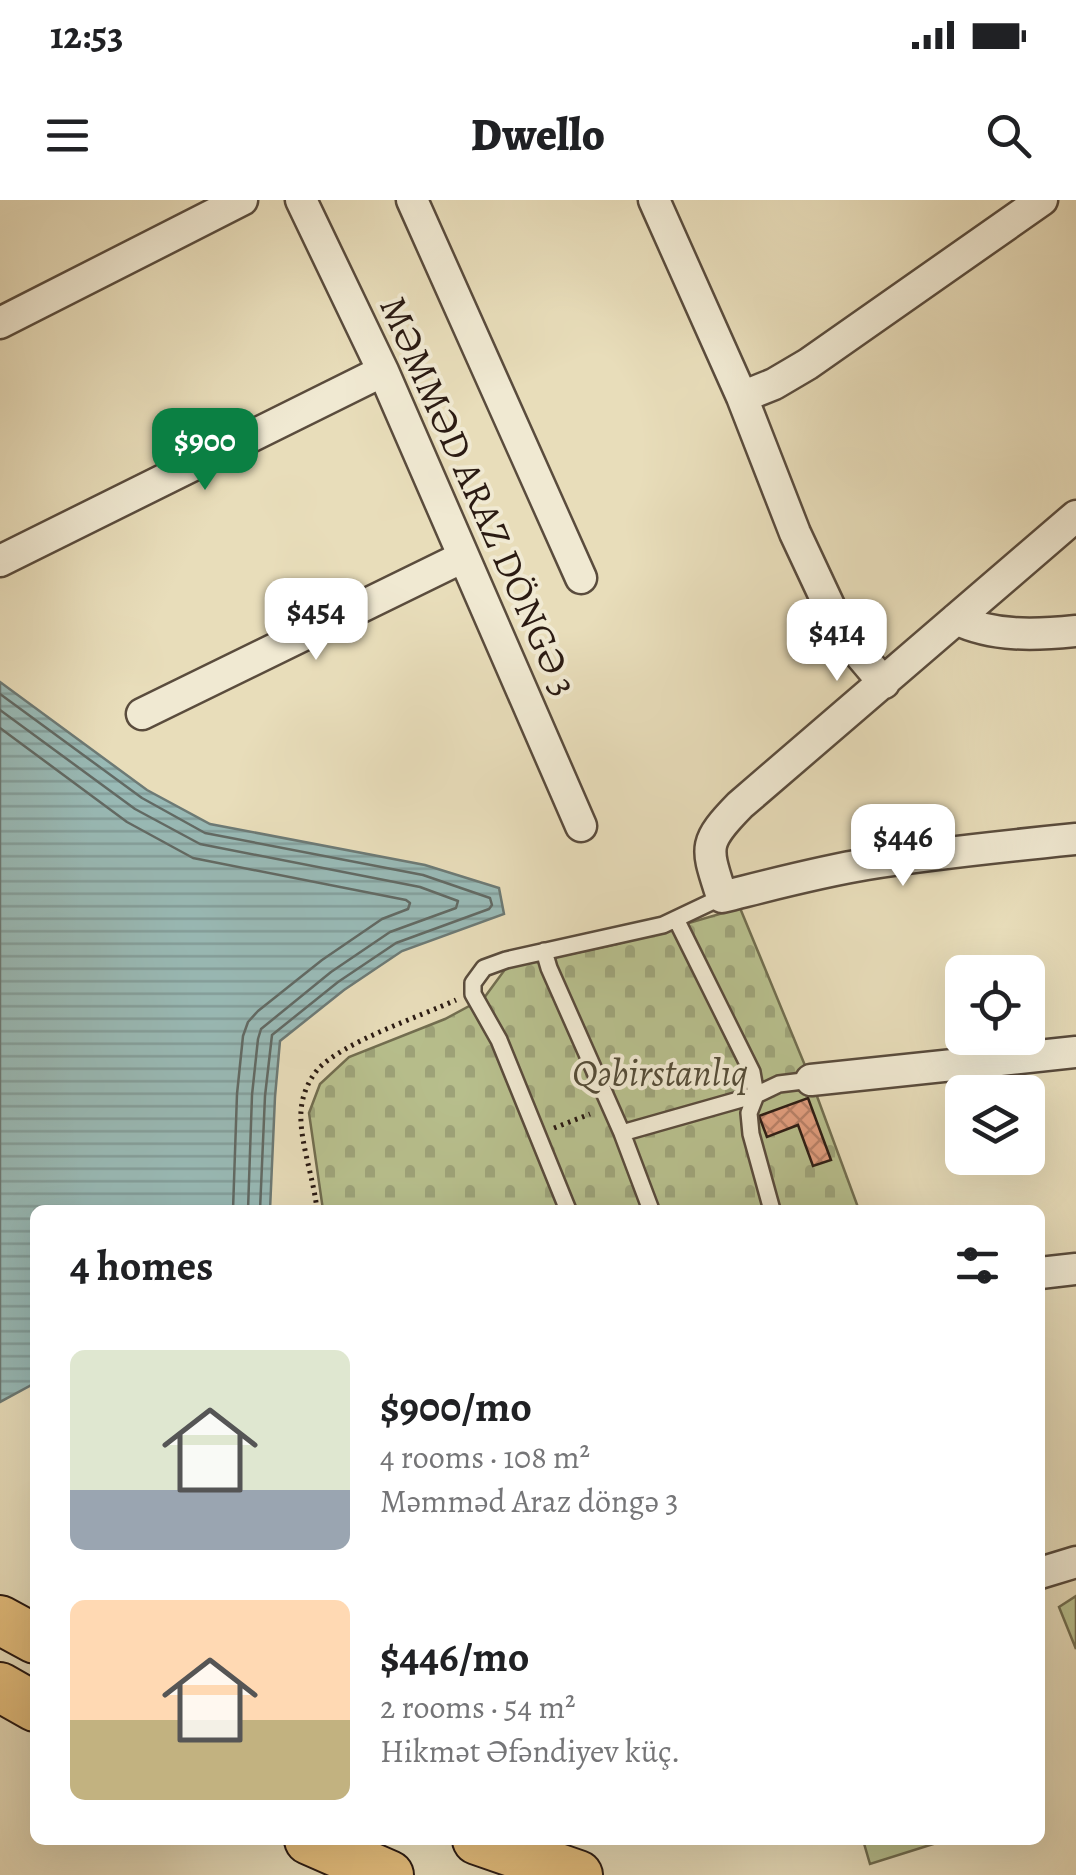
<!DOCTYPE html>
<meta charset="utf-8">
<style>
body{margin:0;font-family:Alegreya,serif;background:#f6f6f6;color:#202124;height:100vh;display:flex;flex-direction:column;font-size:38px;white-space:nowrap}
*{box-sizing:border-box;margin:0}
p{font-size:32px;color:#757577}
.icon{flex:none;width:55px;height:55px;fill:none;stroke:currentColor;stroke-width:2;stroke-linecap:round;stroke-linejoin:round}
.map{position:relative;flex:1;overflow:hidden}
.panel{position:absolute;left:30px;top:1005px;width:1015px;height:640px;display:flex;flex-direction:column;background:#fff;border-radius:15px;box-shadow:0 10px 40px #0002}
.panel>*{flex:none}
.fabs{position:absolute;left:945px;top:755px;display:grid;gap:20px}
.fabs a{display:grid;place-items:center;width:100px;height:100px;border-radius:15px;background:#fff;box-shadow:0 10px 40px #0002;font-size:50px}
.price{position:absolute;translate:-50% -85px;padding:0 22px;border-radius:20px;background:#fff;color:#222;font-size:32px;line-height:65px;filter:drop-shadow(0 2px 5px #0008)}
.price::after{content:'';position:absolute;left:50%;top:60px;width:30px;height:22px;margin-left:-15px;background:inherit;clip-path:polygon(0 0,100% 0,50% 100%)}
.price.active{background:#0b8043;color:#fff}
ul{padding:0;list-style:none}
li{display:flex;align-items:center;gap:30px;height:250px;padding:0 40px}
li span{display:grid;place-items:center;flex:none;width:280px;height:200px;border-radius:15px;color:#555}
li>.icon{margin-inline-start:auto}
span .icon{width:120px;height:120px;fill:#fffc;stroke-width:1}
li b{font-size:42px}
h2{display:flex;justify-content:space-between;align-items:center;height:120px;padding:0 40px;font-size:42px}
.status{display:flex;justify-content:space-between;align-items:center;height:70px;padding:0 50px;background:#fff;direction:ltr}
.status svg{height:28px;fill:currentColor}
header{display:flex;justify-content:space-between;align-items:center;height:130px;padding:0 40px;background:#fff;font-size:45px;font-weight:800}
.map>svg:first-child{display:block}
.grass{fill:url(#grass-tufts);stroke:#726e50;stroke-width:2.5}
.cemetery{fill:url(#cemetery-stones);stroke:#726e50;stroke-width:2.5}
.pitch{fill:#b8c08e;stroke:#726e50;stroke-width:2.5}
.water{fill:url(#water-rules);stroke:#6d7a75;stroke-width:2.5}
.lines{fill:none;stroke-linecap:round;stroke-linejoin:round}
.shore{stroke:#626a64;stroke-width:2.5}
.building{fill:url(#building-cross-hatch);stroke:#2b1b13;stroke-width:2.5}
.service-casing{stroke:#5a4c3d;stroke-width:20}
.minor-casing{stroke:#5a4c3d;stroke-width:35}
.trunk-casing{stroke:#2b1b13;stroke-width:52}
.path{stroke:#2b1b13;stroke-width:5;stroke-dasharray:2.5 5;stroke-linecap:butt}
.service{stroke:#f0e9d2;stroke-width:15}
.minor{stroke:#f0e9d2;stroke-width:30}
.trunk{stroke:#e4be7d;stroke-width:48}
.labels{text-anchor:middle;stroke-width:8;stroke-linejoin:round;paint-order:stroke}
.street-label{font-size:38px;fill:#2b1b13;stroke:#f0e9d2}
.park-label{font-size:38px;font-style:italic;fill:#554d38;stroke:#f0e9d2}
</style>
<div class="status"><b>12:53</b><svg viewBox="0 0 49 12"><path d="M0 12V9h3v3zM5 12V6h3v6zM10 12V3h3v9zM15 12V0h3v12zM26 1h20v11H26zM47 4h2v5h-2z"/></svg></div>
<header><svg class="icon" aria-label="menu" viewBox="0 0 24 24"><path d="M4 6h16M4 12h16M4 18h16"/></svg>Dwello<svg class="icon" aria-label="search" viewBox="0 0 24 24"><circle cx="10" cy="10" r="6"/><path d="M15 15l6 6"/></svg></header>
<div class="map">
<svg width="1076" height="1675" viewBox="0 0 1076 1675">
<defs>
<pattern id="grass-tufts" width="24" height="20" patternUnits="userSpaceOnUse" patternTransform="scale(2.5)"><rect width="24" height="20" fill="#b8c08e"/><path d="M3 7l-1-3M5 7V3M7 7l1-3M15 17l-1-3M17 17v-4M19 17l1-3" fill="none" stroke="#9ea47a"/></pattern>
<pattern id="cemetery-stones" width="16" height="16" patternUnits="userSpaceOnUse" patternTransform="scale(2.5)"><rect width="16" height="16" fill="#b8c08e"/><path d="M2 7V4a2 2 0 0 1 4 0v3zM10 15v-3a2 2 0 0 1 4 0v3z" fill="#9ea47a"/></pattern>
<pattern id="water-rules" width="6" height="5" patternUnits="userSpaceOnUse" patternTransform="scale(2.5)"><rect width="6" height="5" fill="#99bab6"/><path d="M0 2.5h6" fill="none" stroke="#849f9c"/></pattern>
<pattern id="building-cross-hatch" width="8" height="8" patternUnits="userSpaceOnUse" patternTransform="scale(2.5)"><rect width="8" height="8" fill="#e49f80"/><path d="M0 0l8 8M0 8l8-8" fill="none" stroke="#b98168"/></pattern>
</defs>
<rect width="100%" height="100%" fill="#e8ddba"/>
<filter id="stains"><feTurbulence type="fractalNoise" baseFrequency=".002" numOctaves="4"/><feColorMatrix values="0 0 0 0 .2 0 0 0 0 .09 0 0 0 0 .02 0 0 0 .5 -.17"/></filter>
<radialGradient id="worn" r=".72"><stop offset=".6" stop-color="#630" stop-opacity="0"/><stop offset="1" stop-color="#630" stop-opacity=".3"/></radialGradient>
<path class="grass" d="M1076 1396V1449L1059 1407Z"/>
<path class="cemetery" d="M740 708 811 880 859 1010H323L309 913 320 884 349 857 445 819 484 798 506 768 617 744Z"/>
<path class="pitch" d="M863 1640H946L870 1664Z"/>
<path class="water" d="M0 482 147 590 210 624 425 665 499 688 504 714 402 751 344 790 280 841 275 897 270 1010H35V1183L0 1202Z"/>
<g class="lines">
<path class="shore" d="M0 494 142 598 205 633 423 675 490 698 492 705 489 709 396 743 338 782 272 835 265 896 260 1010
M0 510 135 609 200 644 420 687 458 701 456 708 390 732 331 772 261 829 258 839 252 895 248 1010
M0 528 127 622 193 658 406 700 410 703 408 709 382 719 322 760 258 811 248 822 243 836 237 894 233 1010"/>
</g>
<path class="building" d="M808 898 831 960 813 966 798 925 767 937 759 916Z"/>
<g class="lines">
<g class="service-casing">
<path id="service" d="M676 719 752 872 756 895 749 913 751 934 772 1010
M544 751 549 768 622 933 651 1010
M622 933 756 895 779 884 811 880
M568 1010 499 840 473 794V783L484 768 506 760 663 725 722 697"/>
</g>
<g class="minor-casing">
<path id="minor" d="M301 0 383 171 581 626
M412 0 581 378
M654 0 742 197 795 333 832 412 856 450 884 483
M0 123 242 0
M742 197 774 184 808 164 1042 0
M1076 316 740 605C702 644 706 647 722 697 770 685 818 672 867 664 936 653 1006 646 1076 639
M0 361 383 171
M956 419C993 437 1036 435 1076 431
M142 514 463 357
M811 880 1076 852
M1040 1073 1076 1069
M1040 1373 1076 1362"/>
</g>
<g class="trunk-casing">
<path id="trunk" d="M0 1420 35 1439
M0 1487 35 1507
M309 1640 389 1675
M477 1640 578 1675"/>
</g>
<path class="path" d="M554 928 590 914
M317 1010C314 979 299 940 301 911 302 896 308 881 318 869 343 842 421 816 456 800"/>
<use href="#service" class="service"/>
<use href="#minor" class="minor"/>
<use href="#trunk" class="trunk"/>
</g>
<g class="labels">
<g class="street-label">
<text transform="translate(479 296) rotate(66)" y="13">MƏMMƏD ARAZ DÖNGƏ 3</text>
</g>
<g class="park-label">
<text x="660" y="886">Qəbirstanlıq</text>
</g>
</g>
<rect width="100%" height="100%" filter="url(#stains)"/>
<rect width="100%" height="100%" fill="url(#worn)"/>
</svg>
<div class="fabs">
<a><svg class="icon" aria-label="locate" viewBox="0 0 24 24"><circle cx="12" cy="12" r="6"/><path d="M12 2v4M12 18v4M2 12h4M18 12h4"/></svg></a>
<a><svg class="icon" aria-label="layers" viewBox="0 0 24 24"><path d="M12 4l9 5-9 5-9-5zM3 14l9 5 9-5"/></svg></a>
</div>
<b class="price active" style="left:205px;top:293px">$900</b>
<b class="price" style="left:316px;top:463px">$454</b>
<b class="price" style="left:837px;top:484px">$414</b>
<b class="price" style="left:903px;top:689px">$446</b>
<section class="panel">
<h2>4 homes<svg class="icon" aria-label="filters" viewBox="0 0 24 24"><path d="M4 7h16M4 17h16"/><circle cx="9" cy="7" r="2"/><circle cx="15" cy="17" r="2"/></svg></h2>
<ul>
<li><span style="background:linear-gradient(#dfe7d0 70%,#9aa5b1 0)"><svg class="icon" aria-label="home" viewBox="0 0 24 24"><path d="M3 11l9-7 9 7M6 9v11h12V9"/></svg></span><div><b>$900/mo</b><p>4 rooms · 108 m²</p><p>Məmməd Araz döngə 3</p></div></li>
<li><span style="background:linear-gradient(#ffd9b3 60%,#c2b280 0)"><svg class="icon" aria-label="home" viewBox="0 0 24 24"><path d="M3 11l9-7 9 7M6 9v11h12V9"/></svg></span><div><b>$446/mo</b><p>2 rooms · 54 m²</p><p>Hikmət Əfəndiyev küç.</p></div></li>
</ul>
</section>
</div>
